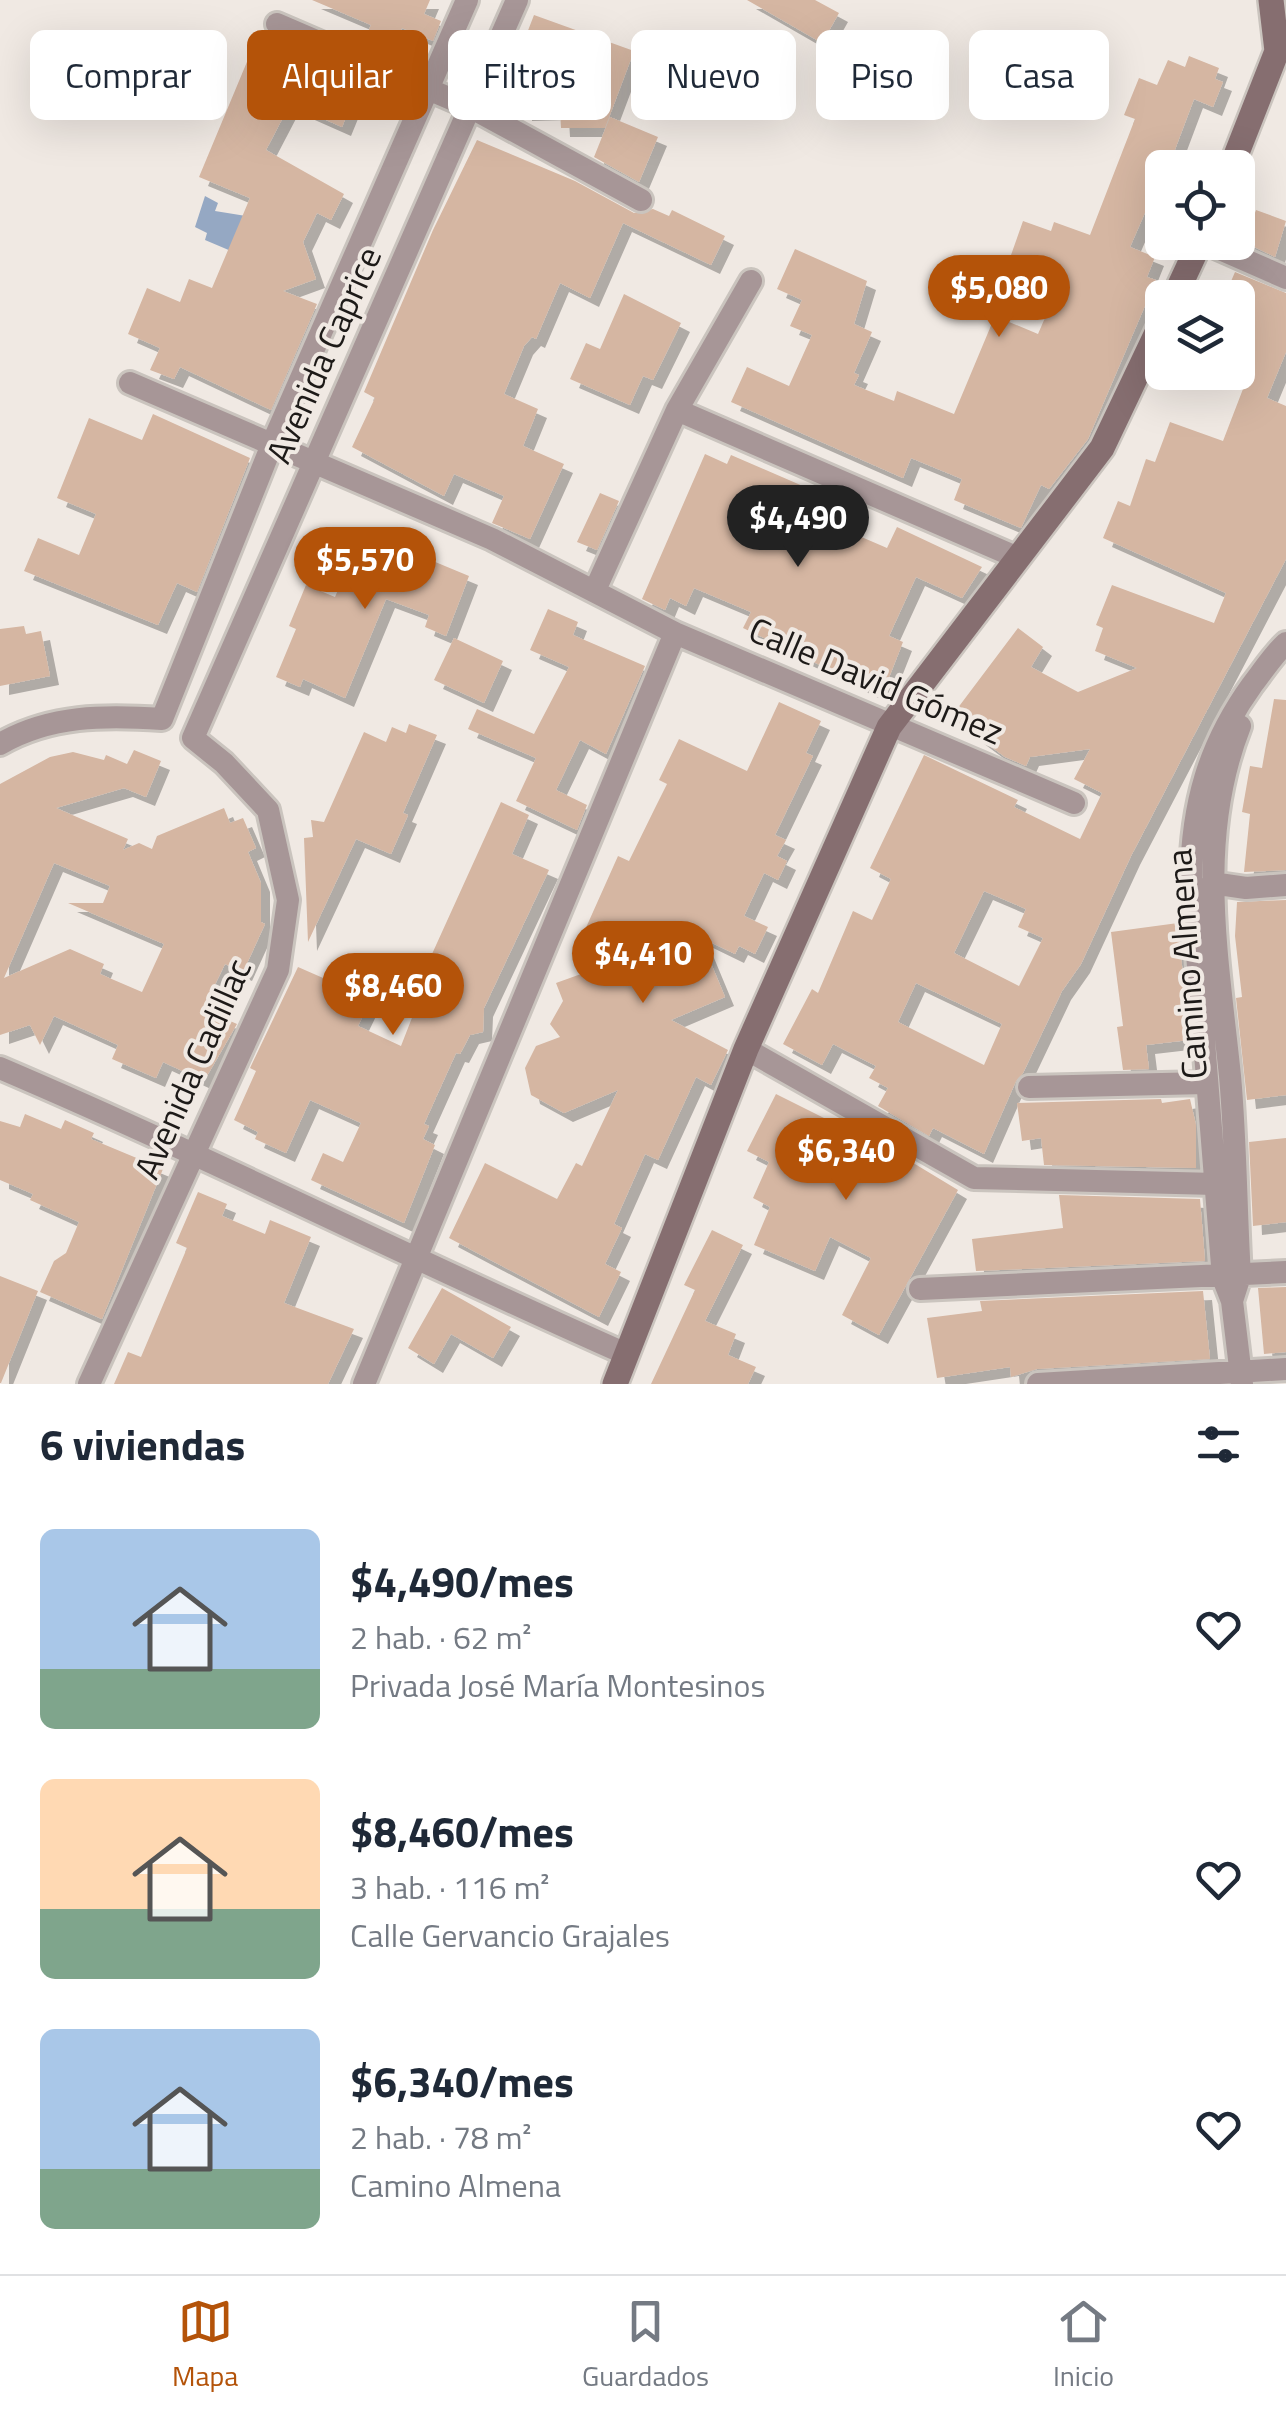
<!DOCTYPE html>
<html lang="es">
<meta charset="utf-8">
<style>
body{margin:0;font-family:"Titillium Web",sans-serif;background:#f6f6f7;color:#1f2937;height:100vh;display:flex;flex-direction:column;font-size:38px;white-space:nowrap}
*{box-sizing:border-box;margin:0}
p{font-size:32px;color:#747a83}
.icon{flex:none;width:55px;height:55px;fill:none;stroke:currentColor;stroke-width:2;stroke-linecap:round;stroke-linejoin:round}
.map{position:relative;height:1384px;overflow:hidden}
.drawer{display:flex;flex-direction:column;background:#fff;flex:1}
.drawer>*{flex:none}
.top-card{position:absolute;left:30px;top:30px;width:1228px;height:90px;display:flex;gap:20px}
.controls{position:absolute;left:1145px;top:150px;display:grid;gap:20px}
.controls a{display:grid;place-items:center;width:110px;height:110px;border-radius:15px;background:#fff;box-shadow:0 10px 40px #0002;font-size:50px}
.price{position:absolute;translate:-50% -85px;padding:0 22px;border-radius:35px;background:#b45309;color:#fff;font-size:32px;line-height:65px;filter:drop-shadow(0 2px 5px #0008)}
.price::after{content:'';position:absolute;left:50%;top:60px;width:30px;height:22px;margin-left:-15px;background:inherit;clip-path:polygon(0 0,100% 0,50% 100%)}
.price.current{background:#222;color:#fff}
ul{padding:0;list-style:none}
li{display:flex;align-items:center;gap:30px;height:250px;padding:0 40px}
li span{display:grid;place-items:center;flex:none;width:280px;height:200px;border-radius:15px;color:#555}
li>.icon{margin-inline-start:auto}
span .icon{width:120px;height:120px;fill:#fffc;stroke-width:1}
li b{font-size:42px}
h2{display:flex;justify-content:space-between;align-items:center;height:120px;padding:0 40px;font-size:42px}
.pill{padding:0 35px;border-radius:15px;background:#fff;box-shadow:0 10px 40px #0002;font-size:35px;line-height:90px}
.pill.current{background:#b45309;color:#fff}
.tab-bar{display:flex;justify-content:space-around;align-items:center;height:140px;border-top:2px solid #e0e1e3;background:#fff;font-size:28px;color:#747a83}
.tab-bar a{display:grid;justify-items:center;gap:5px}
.tab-bar .current{color:#b45309}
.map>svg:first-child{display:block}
.water{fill:#95a8c3}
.building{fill:#d5b6a2;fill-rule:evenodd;filter:url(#shadow)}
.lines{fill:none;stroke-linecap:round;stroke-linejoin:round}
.street-casing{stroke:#cac4be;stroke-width:28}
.secondary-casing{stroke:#cac4be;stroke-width:30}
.street{stroke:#a79697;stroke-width:22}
.secondary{stroke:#866e70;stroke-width:25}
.labels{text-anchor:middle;stroke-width:8;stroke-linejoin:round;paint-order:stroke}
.street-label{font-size:35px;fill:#1d1a18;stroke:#f0e9e3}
</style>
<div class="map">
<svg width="1286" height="1384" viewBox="0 0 1286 1384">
<defs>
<filter id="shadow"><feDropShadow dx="9" dy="9" stdDeviation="0" flood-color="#0004"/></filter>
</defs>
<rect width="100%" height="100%" fill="#f0e9e3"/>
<path class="water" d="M205 196 218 203 215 211 246 216 231 251 205 240 207 233 195 227Z"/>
<path class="building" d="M312 0H430L424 14 441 21 433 41 402 28 393 48 366 36 371 25Z
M747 0H815L839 13 822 43Z
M534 15 634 51 605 128H561L560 111 523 112V97H511L510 77Z
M280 52 358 88 342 127 290 104 266 150 344 194 331 220 317 213 303 242 316 279 283 291 317 304 271 410 180 367 174 379 150 370 160 348 128 334 147 288 180 302 189 279 212 288 250 198 199 177 249 57 274 68Z
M1189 56 1219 68 1215 79 1223 82 1213 107 1194 99 1168 168H1162V214L1147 208 1130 247 1155 257 1147 277 1156 280 1088 439 1049 489 1041 485 1021 528 954 500 962 479 911 458 903 478 731 402 747 367 789 386 812 335 790 326 802 300 777 289 795 249 867 281 854 324 872 332 854 373 859 375 854 385 894 401 897 391 954 414 995 316 1038 334 1064 274 1011 255 1023 221 1051 231 1054 222 1090 235 1135 119 1124 115 1139 78 1157 85 1168 60 1185 67Z
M610 117 658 137 639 182 594 157Z
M477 140 575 181 634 213 653 209 669 216 672 210 725 236 711 265 623 223 590 298 560 283 536 339 532 337 524 346 504 394 538 409 523 446 564 464 530 539 492 523 504 496 454 474 444 496 352 447 375 398 364 392 433 230Z
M1256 210 1286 221 1275 257 1244 242Z
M1235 272 1286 293V352L1267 398 1286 406V559L1131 856 1081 964 1062 991 1023 1073 1016 1081 984 1154 933 1128 929 1136 878 1106 888 1088 869 1078 876 1066 833 1044 822 1065 783 1044 812 989 818 993 853 911 872 920 891 879 870 868 924 755 1018 800 1014 807 1080 839 1102 793 1074 779 1090 749 1030 757 1026 766 1005 757 951 717 1018 628 1043 647 1031 667 1078 692 1137 668 1095 651 1103 628 1096 625 1112 585 1214 623 1226 593 1103 538 1118 501 1130 506 1146 459 1155 462 1170 422 1223 441 1248 376 1238 371V290L1229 286ZM984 891 1026 909 1018 927 1043 938 1019 986 954 953ZM916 983 1002 1024 984 1065 898 1022Z
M624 294 681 323 653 380 643 376 630 405 570 379 586 343 600 349Z
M153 414 250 458 197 592 177 583 158 625 24 571 38 538 79 555 96 514 57 498 89 418 142 440Z
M705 454 727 464 731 455 812 490 804 509 815 517 887 548 897 527 982 567 962 598 916 577 889 636 903 642 882 695 743 628 751 612 694 588 686 606 670 598 665 610 642 599Z
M600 493 619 501 597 550 577 542Z
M363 532 469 576 446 636 425 627 429 615 386 599 345 698 303 679 300 687 276 677 296 629 289 626 306 585 335 597Z
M548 609 578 622 573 635 645 666 606 754 580 740 556 790 587 805 577 830 516 801 536 758 468 729 477 709 534 734 569 667 530 650Z
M24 626 26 634 41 631 50 676 0 686V629Z
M454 638 503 661 484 703 434 680Z
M1274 699 1286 700V870L1244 872 1250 814 1242 812 1250 766 1262 768Z
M779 702 821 721 806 753 813 756 775 835 786 840 777 856 787 861 778 880 764 873 744 916 768 927 755 954 739 946 735 954 700 937 725 997 671 1020 728 1050 711 1085 696 1077 658 1160 645 1154 614 1224 622 1228 605 1264 621 1272 599 1317 449 1238 485 1163 557 1199 576 1163 582 1166 618 1090 564 1113 531 1095 525 1068 536 1046 560 1037 550 1024 563 1001 556 983 606 965 576 950 618 856 629 861 655 808 667 784 659 780 679 739 747 771Z
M409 724 437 735 403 813 408 815 391 854 356 839 308 942 304 838 313 837 311 820 324 822 364 732 386 742 392 727 406 733Z
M134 750 161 761 146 797 124 788 56 808 128 839 123 850 139 843 152 849 157 836 224 808 230 823 243 818 256 848 248 852 261 883V922L265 924 243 972 225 964 203 1009 237 1024 204 1081 163 1062 156 1078 112 1059 118 1045 54 1016 40 1045 30 1025 0 1035V784L50 757 73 752 104 760 106 755 127 764ZM54 863 110 886 103 903H68L164 944 142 992 100 974 104 964 70 949 4 978Z
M501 802 529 815 512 854 549 870 484 1008 483 1032 470 1035 460 1054 456 1053 424 1124 429 1126 423 1139 435 1145 404 1223 311 1180 323 1153 343 1162 361 1123 310 1100 286 1153 255 1139 258 1132 234 1120 256 1071 250 1068 298 967 371 999 358 1026 401 1046 436 956 432 954Z
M1286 900V1095L1247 1100 1236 998 1242 997 1235 936 1237 902Z
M1178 923 1189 1040 1146 1045 1149 1069 1123 1070 1117 1027 1123 1026 1111 932Z
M776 1094 844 1128 847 1123 958 1190 879 1335 842 1315 871 1258 830 1237 815 1271 754 1245 770 1207 753 1198 769 1162 747 1151Z
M1161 1099 1162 1103 1190 1099 1196 1125V1168L1044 1165 1041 1138 1022 1141 1017 1103Z
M25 1114 61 1129 65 1120 94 1133 91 1139 163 1169 102 1319 40 1292 54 1261 66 1253 79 1222 30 1200 33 1194 0 1180V1121L20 1127Z
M1286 1138V1222L1253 1226 1249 1142Z
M198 1192 227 1204 222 1216 265 1234 270 1220 311 1237 284 1303 354 1329 328 1384H114L128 1352 141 1357 187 1248 176 1243Z
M1059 1195 1200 1199 1205 1261 976 1271 972 1239 1063 1228Z
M712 1230 743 1245 705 1321 736 1334 728 1355 756 1367 748 1384H651L695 1290 684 1285Z
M0 1276 38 1291 1 1383H0Z
M1286 1287V1352L1264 1354 1258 1288Z
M442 1288 511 1327 493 1358 451 1334 434 1364 408 1348Z
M1203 1291 1210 1359 1037 1369 1011 1377 1010 1367 937 1378 927 1318 982 1311 980 1301Z"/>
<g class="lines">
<g class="street-casing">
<path id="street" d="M277 24 472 108 641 200
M1204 242 1286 278
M130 383 492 539 675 633 1074 803
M677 410 1018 558
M595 590 677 410 751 281
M0 744C50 715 105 715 162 719L273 442 467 0
M1212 883 1246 888 1286 885
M746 1049 974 1178 1216 1184
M0 1068C211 1158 415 1261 626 1354
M1029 1087 1206 1083
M920 1289 1286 1272
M1232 1301 1240 1276C1236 1210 1236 1142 1230 1076 1218 958 1195 840 1240 726
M89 1384 278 970 288 900 268 810 224 763 193 738 517 0
M364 1384 675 633
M1038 1384 1286 1369
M1242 1384 1232 1301 1223 1278 1191 879C1192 805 1208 746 1252 685 1263 671 1273 655 1286 643"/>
</g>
<g class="secondary-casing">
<path id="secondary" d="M1271 0 1277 51
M1231 168 1277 51 1286 43
M1174 298 1200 242
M615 1384 746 1049 889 727 1102 448 1162 322"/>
</g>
<use href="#street" class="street"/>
<use href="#secondary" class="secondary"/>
</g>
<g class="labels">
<g class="street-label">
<text transform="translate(324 355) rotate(-66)" y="12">Avenida Caprice</text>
<text transform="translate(876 681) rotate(23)" y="12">Calle David Gómez</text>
<text transform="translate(1187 964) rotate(-94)" y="12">Camino Almena</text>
<text transform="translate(193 1069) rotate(-66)" y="12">Avenida Cadillac</text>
</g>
</g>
</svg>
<div class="controls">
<a><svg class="icon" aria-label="locate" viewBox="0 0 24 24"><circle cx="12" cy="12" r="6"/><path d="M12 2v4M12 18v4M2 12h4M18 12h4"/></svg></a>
<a><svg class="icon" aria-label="layers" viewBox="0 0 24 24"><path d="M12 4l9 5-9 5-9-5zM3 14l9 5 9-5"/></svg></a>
</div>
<b class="price" style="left:999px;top:340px">$5,080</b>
<b class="price current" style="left:798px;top:570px">$4,490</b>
<b class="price" style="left:365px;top:612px">$5,570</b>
<b class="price" style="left:643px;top:1006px">$4,410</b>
<b class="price" style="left:393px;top:1038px">$8,460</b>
<b class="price" style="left:846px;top:1203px">$6,340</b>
<div class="top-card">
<a class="pill">Comprar</a>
<a class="pill current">Alquilar</a>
<a class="pill">Filtros</a>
<a class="pill">Nuevo</a>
<a class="pill">Piso</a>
<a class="pill">Casa</a>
</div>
</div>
<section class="drawer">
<h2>6 viviendas<svg class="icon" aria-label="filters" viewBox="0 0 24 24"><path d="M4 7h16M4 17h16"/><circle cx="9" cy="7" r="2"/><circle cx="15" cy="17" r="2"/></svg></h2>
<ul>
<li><span style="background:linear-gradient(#a9c7e8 70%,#7fa58c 0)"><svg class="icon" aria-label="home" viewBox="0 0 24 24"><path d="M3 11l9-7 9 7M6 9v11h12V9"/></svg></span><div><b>$4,490/mes</b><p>2 hab. · 62 m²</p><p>Privada José María Montesinos</p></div><svg class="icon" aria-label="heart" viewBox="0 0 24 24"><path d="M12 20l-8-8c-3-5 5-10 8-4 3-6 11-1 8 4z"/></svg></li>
<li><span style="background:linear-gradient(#ffd9b3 65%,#7fa58c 0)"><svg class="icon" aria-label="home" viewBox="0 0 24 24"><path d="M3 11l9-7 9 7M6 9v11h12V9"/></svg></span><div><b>$8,460/mes</b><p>3 hab. · 116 m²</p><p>Calle Gervancio Grajales</p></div><svg class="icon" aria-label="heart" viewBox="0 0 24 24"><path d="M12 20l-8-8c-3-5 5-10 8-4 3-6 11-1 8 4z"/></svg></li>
<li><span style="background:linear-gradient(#a9c7e8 70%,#7fa58c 0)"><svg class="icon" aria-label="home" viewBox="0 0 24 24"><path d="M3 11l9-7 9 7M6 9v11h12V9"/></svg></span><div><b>$6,340/mes</b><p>2 hab. · 78 m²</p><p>Camino Almena</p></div><svg class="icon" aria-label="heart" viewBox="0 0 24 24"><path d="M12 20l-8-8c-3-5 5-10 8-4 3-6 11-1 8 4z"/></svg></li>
</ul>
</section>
<nav class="tab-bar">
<a class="current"><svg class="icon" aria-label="map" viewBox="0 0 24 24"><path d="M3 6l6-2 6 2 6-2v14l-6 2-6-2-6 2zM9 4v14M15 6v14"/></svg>Mapa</a>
<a><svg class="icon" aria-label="saved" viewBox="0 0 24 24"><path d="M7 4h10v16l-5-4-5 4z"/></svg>Guardados</a>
<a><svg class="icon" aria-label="home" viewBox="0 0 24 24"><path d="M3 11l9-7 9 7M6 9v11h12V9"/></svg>Inicio</a>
</nav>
